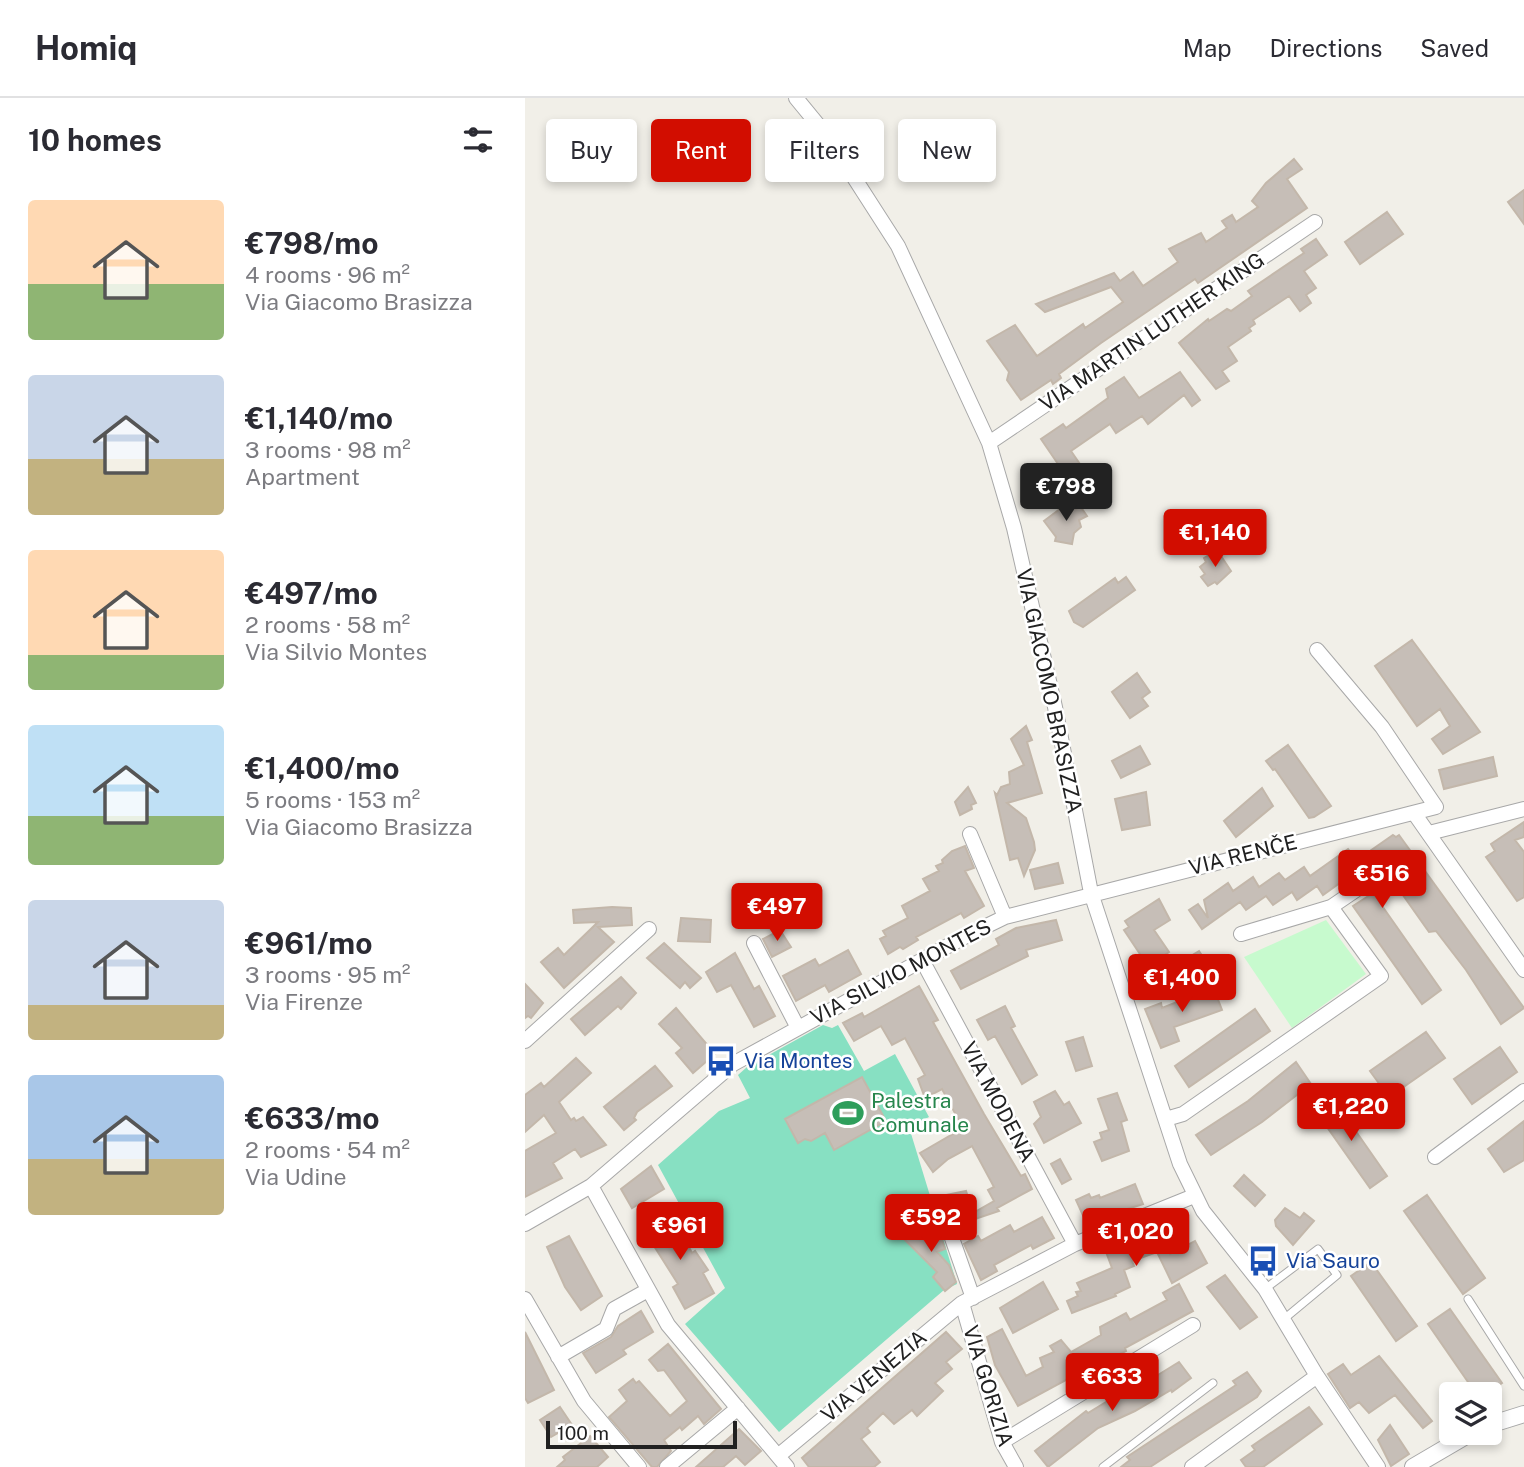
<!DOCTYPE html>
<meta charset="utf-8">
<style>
body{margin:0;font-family:"Public Sans",sans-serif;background:#f2f2f3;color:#2b2b33;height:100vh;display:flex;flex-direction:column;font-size:26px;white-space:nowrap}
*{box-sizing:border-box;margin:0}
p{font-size:23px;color:#7c7c81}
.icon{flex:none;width:38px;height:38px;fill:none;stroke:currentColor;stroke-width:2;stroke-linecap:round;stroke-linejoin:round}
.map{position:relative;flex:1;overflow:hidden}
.sheet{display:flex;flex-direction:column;background:#fff;width:525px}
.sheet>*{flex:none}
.top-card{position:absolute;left:21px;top:21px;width:665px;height:63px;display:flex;gap:14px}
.fabs{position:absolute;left:914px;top:1284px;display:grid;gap:14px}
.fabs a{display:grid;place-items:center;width:63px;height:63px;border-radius:7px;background:#fff;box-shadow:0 4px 10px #0003;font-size:35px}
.scale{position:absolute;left:21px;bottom:18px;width:191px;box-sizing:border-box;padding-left:7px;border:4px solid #212121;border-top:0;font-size:19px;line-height:24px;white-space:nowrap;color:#212121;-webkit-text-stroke:5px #fff;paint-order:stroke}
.price{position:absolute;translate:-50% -60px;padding:0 16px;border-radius:7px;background:#d20d00;color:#fff;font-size:23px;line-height:46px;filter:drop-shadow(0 2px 4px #0008)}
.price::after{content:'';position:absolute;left:50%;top:42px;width:21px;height:16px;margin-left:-10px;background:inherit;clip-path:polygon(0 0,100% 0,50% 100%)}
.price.current{background:#222;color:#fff}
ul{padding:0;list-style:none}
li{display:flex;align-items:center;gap:21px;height:175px;padding:0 28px}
li span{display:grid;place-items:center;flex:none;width:196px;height:140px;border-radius:7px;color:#555}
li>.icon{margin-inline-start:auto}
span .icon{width:84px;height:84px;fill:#fffc;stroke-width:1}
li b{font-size:30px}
h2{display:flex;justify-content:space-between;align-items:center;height:84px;padding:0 28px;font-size:30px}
.pill{padding:0 24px;border-radius:7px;background:#fff;box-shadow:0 4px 10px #0003;font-size:24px;line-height:63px}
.pill.current{background:#d20d00;color:#fff}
header{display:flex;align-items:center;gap:42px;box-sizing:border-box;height:98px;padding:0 35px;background:#fff;border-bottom:2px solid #e1e1e2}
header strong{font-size:33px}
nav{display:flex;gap:38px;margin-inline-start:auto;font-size:24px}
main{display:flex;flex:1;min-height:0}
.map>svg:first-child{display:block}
.park{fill:#c7face}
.pitch{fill:#87e0c2}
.building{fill:#c6beb7;stroke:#c3b7aa;stroke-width:2}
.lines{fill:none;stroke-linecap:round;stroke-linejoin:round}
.service-casing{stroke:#a8a8a8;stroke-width:9}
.minor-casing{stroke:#a8a8a8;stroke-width:16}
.tertiary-casing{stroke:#a8a8a8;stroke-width:18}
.service{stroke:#fff;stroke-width:7}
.minor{stroke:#fff;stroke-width:14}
.tertiary{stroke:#fff;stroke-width:16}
.labels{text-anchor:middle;stroke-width:5;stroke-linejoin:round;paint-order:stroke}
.street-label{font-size:21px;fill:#212121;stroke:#fff}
.transit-label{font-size:21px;fill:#164399;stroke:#fff;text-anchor:start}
.leisure-label{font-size:21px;fill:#27864d;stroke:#fff;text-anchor:start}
</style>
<header>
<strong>Homiq</strong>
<nav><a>Map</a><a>Directions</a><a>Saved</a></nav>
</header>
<main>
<section class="sheet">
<h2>10 homes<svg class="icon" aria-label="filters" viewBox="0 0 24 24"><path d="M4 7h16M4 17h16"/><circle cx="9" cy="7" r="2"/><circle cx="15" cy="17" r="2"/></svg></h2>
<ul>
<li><span style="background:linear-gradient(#ffd9b3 60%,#8fb573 0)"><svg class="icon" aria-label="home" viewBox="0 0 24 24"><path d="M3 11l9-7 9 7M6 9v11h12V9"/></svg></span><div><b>€798/mo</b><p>4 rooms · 96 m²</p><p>Via Giacomo Brasizza</p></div></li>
<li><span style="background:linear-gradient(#c9d6e8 60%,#c2b280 0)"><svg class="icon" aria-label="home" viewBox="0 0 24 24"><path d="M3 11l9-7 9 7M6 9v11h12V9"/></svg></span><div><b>€1,140/mo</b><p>3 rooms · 98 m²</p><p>Apartment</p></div></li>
<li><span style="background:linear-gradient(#ffd9b3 75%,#8fb573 0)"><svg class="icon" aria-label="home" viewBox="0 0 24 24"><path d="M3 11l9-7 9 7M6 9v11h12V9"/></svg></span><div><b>€497/mo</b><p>2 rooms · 58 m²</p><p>Via Silvio Montes</p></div></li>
<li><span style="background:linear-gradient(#bfe0f5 65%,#8fb573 0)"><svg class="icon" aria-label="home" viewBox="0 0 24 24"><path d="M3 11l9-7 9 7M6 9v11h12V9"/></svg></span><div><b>€1,400/mo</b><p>5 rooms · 153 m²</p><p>Via Giacomo Brasizza</p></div></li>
<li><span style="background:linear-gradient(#c9d6e8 75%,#c2b280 0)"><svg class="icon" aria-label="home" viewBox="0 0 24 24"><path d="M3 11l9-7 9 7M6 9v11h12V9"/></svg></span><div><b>€961/mo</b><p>3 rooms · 95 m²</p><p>Via Firenze</p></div></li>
<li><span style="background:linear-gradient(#a9c7e8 60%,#c2b280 0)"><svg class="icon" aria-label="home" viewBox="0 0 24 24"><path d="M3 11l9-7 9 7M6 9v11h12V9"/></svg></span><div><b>€633/mo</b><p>2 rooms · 54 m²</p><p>Via Udine</p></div></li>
</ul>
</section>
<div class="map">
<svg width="999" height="1369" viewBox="0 0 999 1369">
<rect width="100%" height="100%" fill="#f1efe8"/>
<path class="park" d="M801 822 841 876 767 930 719 859Z"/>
<path class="pitch" d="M298 927 307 930 313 927 339 973 370 956 404 1019 384 1029 432 1186 419 1192 254 1334 160 1226 200 1190 133 1067 194 1013 225 1000 213 977 222 969Z"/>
<path class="building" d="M769 61 777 71 762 81 782 110 673 185 670 181 576 245 534 276 536 280 528 286 526 282 496 302 482 282 484 274 462 243 490 227 512 258 558 226 560 230 598 204 586 189 520 214 511 206 589 175 595 183 608 174 618 188 653 164 644 151 676 135 681 144 702 130 697 123 707 117 711 124 733 109 727 103 741 85Z
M999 92V126L983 104Z
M862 114 878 136 835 166 820 144Z
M791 141 802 157 779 173 791 190 781 197 786 205 775 213 764 198 728 222 730 226 724 230 726 233 703 249 712 263 697 273 704 283 691 291 654 245 683 221 684 223 702 211 706 213 727 198 723 193 779 155 776 151Z
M655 274 675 302 667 308 659 297 623 326 617 318 591 335 585 326 546 353 559 372 537 387 526 371 533 366 516 341 538 326 541 330 583 300 581 291 599 279 614 300Z
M543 405 551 411 555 408 562 418 554 422 556 429 549 435 547 446 530 443 531 439 519 423Z
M692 452 706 473 692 486 690 484 683 488 676 479 680 476 675 469 681 464 679 460Z
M601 479 610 492 558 529 549 524 544 513 590 480 593 485Z
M887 542 955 634 918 656 907 641 925 628 915 611 892 628 850 568Z
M612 575 625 594 617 600 623 608 605 620 587 594Z
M501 628 507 642 502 644 517 695 482 705 501 720 509 744 510 752 499 778 493 760 485 762 470 695 472 697 476 689 485 686 484 674 499 667 486 641Z
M763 647 806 708 789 719 784 720 750 671 748 672 741 663Z
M615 648 625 666 596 680 587 663Z
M968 659 972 678 919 691 914 672Z
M443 689 451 705 446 707 447 711 435 717 430 704Z
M737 690 748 708 711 739 699 723Z
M621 694 625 727 597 732 590 701Z
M999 724V739L990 742 999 754V799L992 803 961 759 970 753 966 746Z
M868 737 871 739 874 737 999 910 976 926 941 872 911 833 904 834 851 759 798 797 792 788 772 802 767 794 748 807 741 798 721 812 715 804 677 831 664 812 673 806 683 820 679 802 703 785 708 793 728 779 734 789 754 775 760 782 779 769 785 778 823 751 832 762Z
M440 748 449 770 440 773 459 808 439 820 436 815 391 839 393 842 378 851 375 849 363 856 355 841 361 838 358 833 383 820 377 808 405 793 398 781 414 773 411 768 418 765 417 762 427 753Z
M533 765 538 785 510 791 505 772Z
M848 795 916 892 897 906 828 808Z
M634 801 645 822 629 832 644 854 623 868 599 832 604 829 600 823Z
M87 809 106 810 107 827 73 829 89 844 39 890 16 864 33 850 39 857 73 824 49 825 48 812Z
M156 820 186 822 185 844 153 843Z
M531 822 537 842 501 852 503 858 436 891 426 873 474 847 471 841 491 830Z
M255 832 266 849 247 859 238 841Z
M139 845 176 880 165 890 160 884 155 890 122 860Z
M323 852 336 876 304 894 300 887 271 903 258 878 290 861 294 868Z
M674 853 681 864 653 882 646 870Z
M210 855 229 891 234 888 250 918 229 929 206 887 192 894 181 874Z
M96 879 111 895 96 911 93 908 60 937 46 921Z
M0 886 18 905 6 920 3 918 0 920Z
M687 886 697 912 649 929 654 943 636 950 620 911 636 905 637 910 660 901 659 897Z
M394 888 413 922 408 924 459 1016 496 1078 500 1076 507 1091 472 1110 474 1113 432 1127 424 1114 421 1097 441 1093 448 1115 469 1103 463 1092 469 1089 447 1048 423 1061 408 1074 395 1055 438 1030 417 991 400 1000 393 981 400 977 380 940 367 947 356 928 329 943 318 925 337 915 339 919Z
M480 908 490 928 486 930 512 977 497 986 470 938 463 942 452 922Z
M151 910 190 956 168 975 151 955 157 950 134 926Z
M730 911 745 933 664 989 650 968Z
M901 934 920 960 864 999 845 973Z
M558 939 567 968 551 973 541 944Z
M975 949 992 974 947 1006 929 981Z
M51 960 66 975 34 1004 46 1022 49 1020 51 1023 58 1019 81 1047 56 1059 50 1051 28 1065 37 1080 0 1099V1053L31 1035 19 1017 0 1034V997L16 985 19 989Z
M771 964 786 986 737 1024 686 1057 671 1037 723 1003Z
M130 968 147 988 112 1014 109 1020 111 1022 99 1032 79 1009Z
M337 979 361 1023 309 1052 300 1035 286 1043 280 1041 273 1045 260 1021Z
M530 993 539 1007 544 1004 556 1025 519 1045 509 1026 516 1019 509 1004Z
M592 995 602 1022 596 1024 604 1053 577 1063 569 1044 577 1041 575 1035 584 1032 573 1001Z
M807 999 862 1078 845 1090 790 1012Z
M999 1023V1062L979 1074 963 1051Z
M535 1061 546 1081 537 1086 526 1066Z
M126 1068 139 1091 107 1110 96 1091Z
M719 1077 740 1097 730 1108 709 1088Z
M610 1086 618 1106 561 1124 551 1102 564 1096 566 1100 574 1097 575 1100Z
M902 1097 960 1180 938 1196 879 1113Z
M760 1110 775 1120 779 1115 789 1123 768 1147 751 1128 750 1122Z
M147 1117 167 1155 170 1153 183 1172 178 1175 189 1195 160 1211 148 1189 153 1186 119 1132Z
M517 1119 529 1140 508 1151 506 1147 469 1167 472 1173 456 1182 439 1146 453 1138 456 1143 485 1127 489 1134Z
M395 1124 413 1143 417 1142 420 1151 412 1154 424 1167 431 1184 420 1193 408 1179 412 1174 378 1140Z
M636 1131 645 1156 670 1143 682 1165 647 1185 632 1154 607 1163 609 1168 599 1172 605 1189 590 1196 591 1198 547 1215 542 1203 553 1198 551 1194 556 1193 552 1185 587 1170 581 1154 612 1144 610 1140Z
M44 1138 77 1198 56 1212 40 1189 22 1149Z
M846 1164 892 1228 871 1243 826 1178Z
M700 1177 732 1219 715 1231 682 1189Z
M518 1184 533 1211 488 1235 475 1210Z
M654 1186 668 1213 600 1250 601 1253 589 1259 587 1257 493 1308 470 1267 462 1239 477 1231 501 1278 518 1269 515 1260 529 1254 525 1248 536 1242 546 1254 576 1237 575 1229 601 1215 605 1222 642 1202 638 1195Z
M925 1211 977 1285 960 1297H952L903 1226Z
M116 1213 128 1234 98 1252 101 1256 71 1275 58 1255 86 1239 93 1228Z
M0 1234 29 1292 3 1305 0 1300Z
M421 1234 437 1251 421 1264 427 1271 410 1285 418 1293 392 1318 387 1312 369 1326 358 1315 342 1330 345 1334 336 1341 355 1364 349 1369H284L277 1360Z
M143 1246 196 1311 179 1326 173 1318 157 1332 155 1329 139 1342 146 1353 132 1369H127L84 1319 102 1303 94 1292 108 1281 111 1285 114 1283 145 1318 162 1303 139 1272 133 1273 124 1262Z
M854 1258 907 1323 898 1330 870 1297 844 1315 834 1304 825 1310 803 1276 818 1266 826 1277Z
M654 1264 666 1280 647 1294 646 1292 610 1313 573 1330 523 1369 510 1353 561 1313 563 1315 599 1293 601 1295 620 1285Z
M722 1274 736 1293 732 1299 625 1369H596L605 1362 602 1359 711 1287 708 1283Z
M35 1309 47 1327 26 1339 15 1322Z
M784 1309 797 1326 738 1369H721L716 1362 730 1352 727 1348Z
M865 1327 884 1356 866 1368 853 1342Z
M214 1331 236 1353 220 1367 211 1358 198 1369H171Z
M65 1338 83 1359 72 1369H32L40 1362 38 1359Z"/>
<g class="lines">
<g class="service-casing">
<path id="service" d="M740 1191 793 1151 812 1177 759 1221
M943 1201 999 1288
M578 1369 688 1285"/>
</g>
<g class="minor-casing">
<path id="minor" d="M271 0 303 39 373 148 464 345 489 430 530 609 566 795 655 1066 678 1113 740 1191 792 1278 853 1369
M464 345 790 124
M889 715 999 872
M904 735 999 711
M445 736 480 819
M806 809 831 792
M229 845 273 930
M397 862 550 1146
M0 943 124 831
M641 1021 658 1016 856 878 806 809 716 836
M910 1059 999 993
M66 1088 143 1227 262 1369
M421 1123 448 1200
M0 1126 66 1088 208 966 441 838 480 819 911 709 857 629 792 552
M0 1201 59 1303 114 1369
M437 1205 477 1344 491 1369
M33 1259 81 1231 89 1211 123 1192
M477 1344 668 1227
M253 1358 437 1205 550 1146 669 1098
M142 1369 213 1310
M667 1369 792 1278"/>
</g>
<g class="tertiary-casing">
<path id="tertiary" d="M964 1327 999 1316
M888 1369 946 1335"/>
</g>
<use href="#service" class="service"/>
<use href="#minor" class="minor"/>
<use href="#tertiary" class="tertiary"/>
</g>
<defs>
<g id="bus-bare" transform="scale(2.415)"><path d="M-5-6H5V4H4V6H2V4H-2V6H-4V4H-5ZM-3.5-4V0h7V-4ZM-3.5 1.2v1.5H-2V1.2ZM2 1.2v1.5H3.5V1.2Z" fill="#1a4fb4" stroke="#fff" stroke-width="2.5" paint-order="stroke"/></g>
<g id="stadium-bare" transform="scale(2.415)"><path d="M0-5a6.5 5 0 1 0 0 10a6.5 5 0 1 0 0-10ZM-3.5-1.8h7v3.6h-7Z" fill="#2e9e5b" stroke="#fff" stroke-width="2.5" paint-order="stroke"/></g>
</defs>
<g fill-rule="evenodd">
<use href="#bus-bare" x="196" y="963"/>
<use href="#stadium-bare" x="323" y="1015"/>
<use href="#bus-bare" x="738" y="1163"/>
</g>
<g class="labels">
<g class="street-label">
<text transform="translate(627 234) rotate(-34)" y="7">VIA MARTIN LUTHER KING</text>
<text transform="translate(524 593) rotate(78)" y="7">VIA GIACOMO BRASIZZA</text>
<text transform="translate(718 757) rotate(-14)" y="7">VIA RENČE</text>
<text transform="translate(376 874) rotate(-28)" y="7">VIA SILVIO MONTES</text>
<text transform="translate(473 1004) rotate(62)" y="7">VIA MODENA</text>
<text transform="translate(349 1278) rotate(-40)" y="7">VIA VENEZIA</text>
<text transform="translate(463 1288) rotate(73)" y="7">VIA GORIZIA</text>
</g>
<g class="transit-label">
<text x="219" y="970">Via Montes</text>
<text x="761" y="1170">Via Sauro</text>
</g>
<g class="leisure-label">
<text x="346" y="1010">Palestra<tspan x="346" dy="24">Comunale</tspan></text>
</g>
</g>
</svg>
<div class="fabs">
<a><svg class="icon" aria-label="layers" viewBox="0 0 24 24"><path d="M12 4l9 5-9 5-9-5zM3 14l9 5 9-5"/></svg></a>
</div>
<div class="scale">100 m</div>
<b class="price current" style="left:541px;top:425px">€798</b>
<b class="price" style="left:690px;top:471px">€1,140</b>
<b class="price" style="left:857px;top:812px">€516</b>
<b class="price" style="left:252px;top:845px">€497</b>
<b class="price" style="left:657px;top:916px">€1,400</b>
<b class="price" style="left:826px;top:1045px">€1,220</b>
<b class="price" style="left:406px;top:1156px">€592</b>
<b class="price" style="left:155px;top:1164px">€961</b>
<b class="price" style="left:611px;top:1170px">€1,020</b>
<b class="price" style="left:587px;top:1315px">€633</b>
<div class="top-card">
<a class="pill">Buy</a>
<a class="pill current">Rent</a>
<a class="pill">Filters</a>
<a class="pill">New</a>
</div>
</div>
</main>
